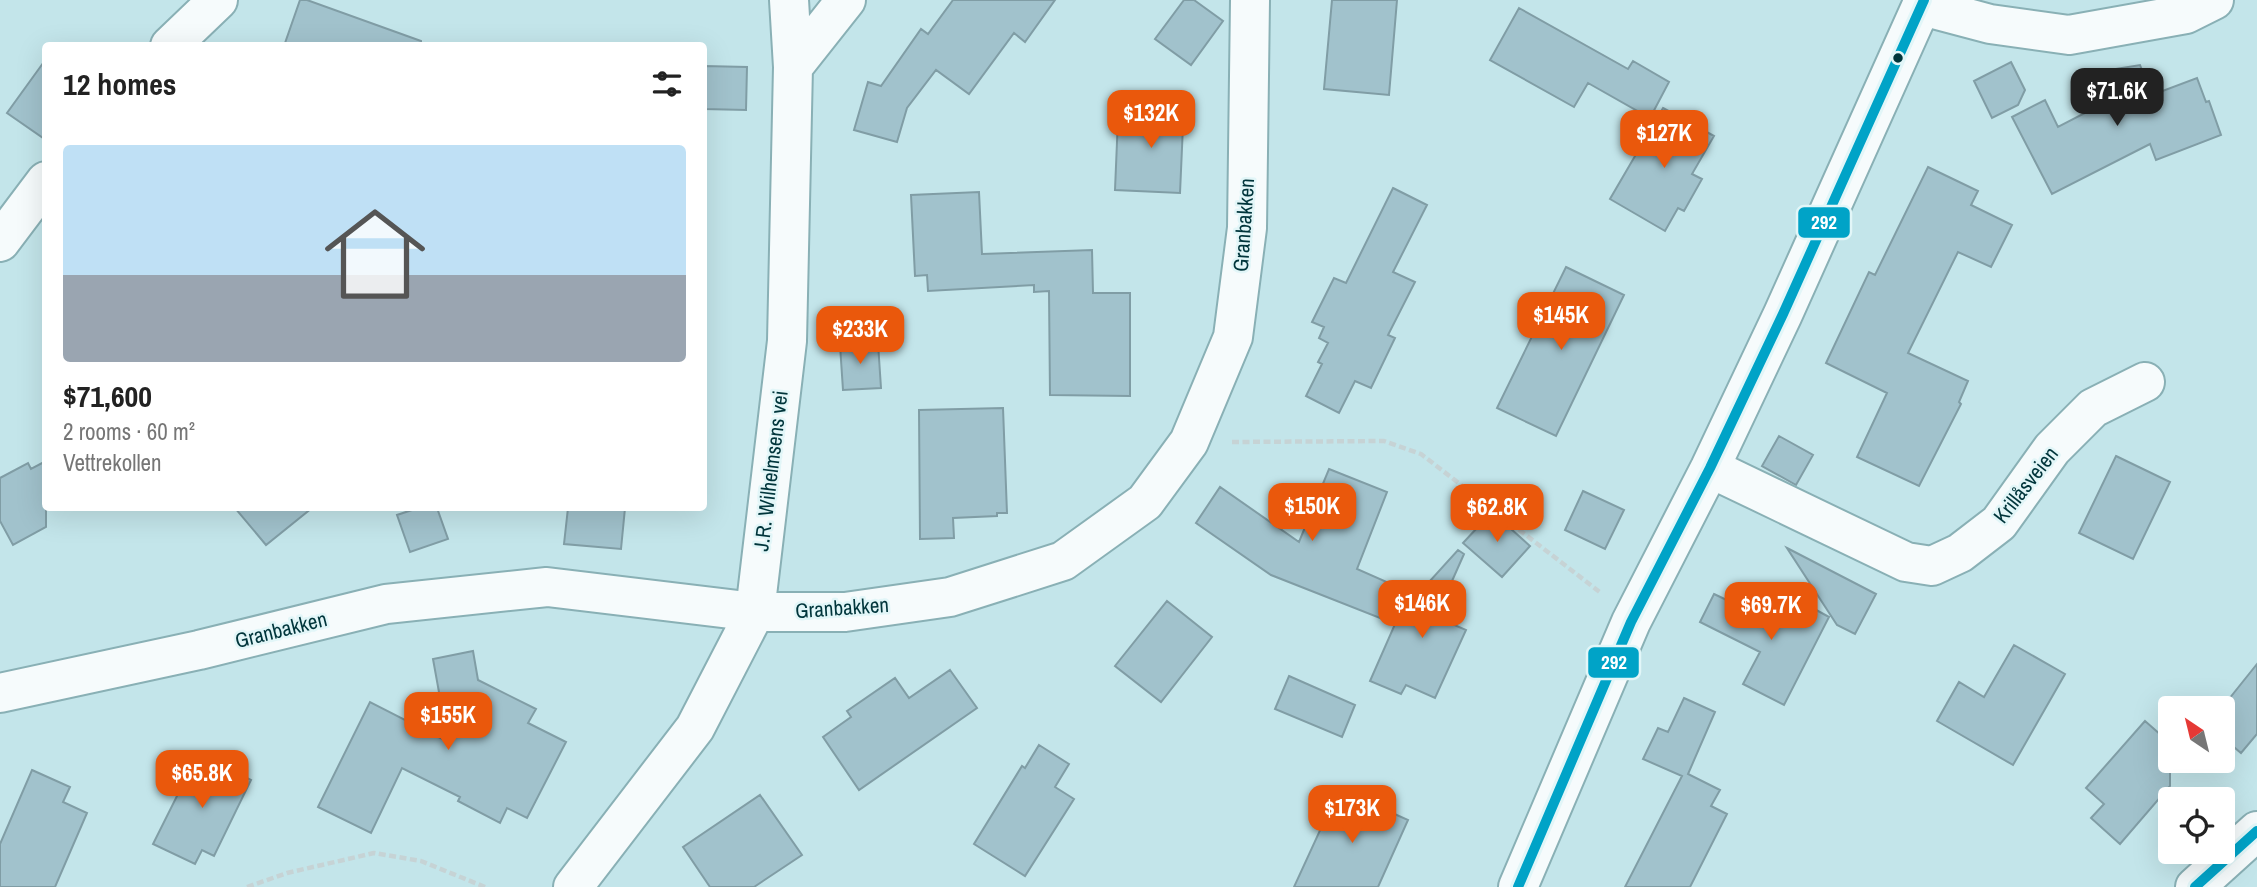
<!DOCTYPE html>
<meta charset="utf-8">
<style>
body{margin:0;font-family:"Archivo Narrow",sans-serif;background:#f2f2f2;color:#222;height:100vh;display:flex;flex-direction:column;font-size:26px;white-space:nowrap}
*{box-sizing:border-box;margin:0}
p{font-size:23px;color:#767676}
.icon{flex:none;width:38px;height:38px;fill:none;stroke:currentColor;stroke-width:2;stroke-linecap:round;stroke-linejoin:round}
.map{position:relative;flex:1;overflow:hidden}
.drawer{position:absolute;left:42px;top:42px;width:665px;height:469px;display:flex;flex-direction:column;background:#fff;border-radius:7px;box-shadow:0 7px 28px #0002}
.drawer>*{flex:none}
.needle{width:46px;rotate:325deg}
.tools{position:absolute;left:2158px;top:696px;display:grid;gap:14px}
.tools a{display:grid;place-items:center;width:77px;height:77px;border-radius:7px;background:#fff;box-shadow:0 7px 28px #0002;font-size:35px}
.price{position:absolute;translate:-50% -60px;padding:0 16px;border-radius:14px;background:#ea580c;color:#fff;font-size:23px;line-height:46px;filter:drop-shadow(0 2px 4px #0008)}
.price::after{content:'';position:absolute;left:50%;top:42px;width:21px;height:16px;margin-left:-10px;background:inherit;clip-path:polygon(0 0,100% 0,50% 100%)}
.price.on{background:#222;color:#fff}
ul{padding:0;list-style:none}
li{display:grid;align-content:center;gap:14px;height:371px;padding:0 21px}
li+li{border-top:2px solid #e0e0e0}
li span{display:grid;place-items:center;height:217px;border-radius:7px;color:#555}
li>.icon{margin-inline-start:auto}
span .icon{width:126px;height:126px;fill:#fffc;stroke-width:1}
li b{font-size:30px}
h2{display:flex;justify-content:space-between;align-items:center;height:84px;padding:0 21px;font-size:30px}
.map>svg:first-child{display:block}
.building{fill:#a1c2cc;stroke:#809da5;stroke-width:2}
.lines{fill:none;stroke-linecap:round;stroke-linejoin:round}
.minor-casing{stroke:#89b0b5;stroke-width:42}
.path{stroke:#c6d3d5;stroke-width:4.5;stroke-dasharray:7 3.5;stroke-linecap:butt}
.minor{stroke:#f6fbfc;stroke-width:38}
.bus-1-casing{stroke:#e2f6f8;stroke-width:16}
.bus-1{stroke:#00a3c7;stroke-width:10}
.bus-dot{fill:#00353b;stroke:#e2f6f8;stroke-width:2.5}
.labels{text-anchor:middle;stroke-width:5;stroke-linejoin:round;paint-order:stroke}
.street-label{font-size:21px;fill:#00353b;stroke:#e2f6f8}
.line-badge{stroke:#e2f6f8;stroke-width:2.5}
.badge-label{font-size:19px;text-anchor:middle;font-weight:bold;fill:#fff}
</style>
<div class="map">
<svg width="2257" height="887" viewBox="0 0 2257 887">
<rect width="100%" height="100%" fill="#c3e5ea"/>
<path class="building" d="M300 0H307L421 41V46H284Z
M953 0H1055L1025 42 1014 33 969 94 936 70 907 108 897 142 854 130 868 82 881 86 921 29 928 34Z
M1184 0H1194L1223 21 1191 65 1155 39Z
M1332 0H1397L1389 95 1324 89Z
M1519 8 1628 69 1633 61 1669 82 1650 118 1588 83 1574 107 1490 60Z
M46 59V140L7 113Z
M2011 62 2025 90 2018 105 1992 118 1974 81Z
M2140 65 2152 95 2197 78 2206 102 2209 101 2221 135 2156 160 2150 144 2052 194 2012 117 2045 100 2058 127 2114 98 2103 71Z
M704 66 747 67 746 110 704 109Z
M1146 101 1184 103 1180 193 1115 190 1118 118 1145 120Z
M1663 108 1714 136 1692 174 1702 179 1684 211 1678 208 1665 231 1610 199Z
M1928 167 1978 191 1971 205 2012 225 1991 267 1958 252 1908 353 1968 381 1959 402 1961 404 1919 486 1857 457 1887 393 1826 363 1869 272 1875 275Z
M1393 188 1427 205 1393 272 1415 282 1388 335 1395 338 1371 388 1355 381 1339 413 1306 396 1322 364 1318 362 1328 343 1319 338 1324 327 1312 322 1334 278 1346 283Z
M979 192 982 254 1092 250 1093 293H1130V396L1050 395 1049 291 1034 292V285L928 291 927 275 915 276 911 195Z
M1566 267 1624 295 1556 436 1497 408Z
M878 343 881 388 843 390 840 345Z
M1003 408 1007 513H997V516L953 518 954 538 920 539 919 410Z
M1779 436 1813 455 1796 485 1762 466Z
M2116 456 2170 482 2133 559 2079 533Z
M46 461V527L13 545 0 521V478L28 463 31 469Z
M1329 469 1387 492 1357 569 1398 587 1385 620 1271 575 1196 523 1220 487 1299 542Z
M1583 491 1624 510 1605 549 1565 530Z
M235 508H312L266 545Z
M418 508H437L448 539 410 552 397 515Z
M568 508H625L621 549 564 544Z
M1492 512 1530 546 1502 577 1463 543Z
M1787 548 1876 594 1855 634 1837 625Z
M1458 550 1464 554 1436 617 1466 630 1435 698 1406 685 1401 694 1370 681 1399 615Z
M1714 594 1775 623 1789 595 1829 617 1784 705 1743 684 1760 652 1700 622Z
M1167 601 1212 637 1161 702 1115 666Z
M2014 645 2065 674 2013 765 1937 721 1959 682 1984 697Z
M473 651 478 680 536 709 528 723 566 742 527 818 507 808 500 823 458 801 460 797 402 768 371 833 318 807 370 702 448 742 433 659Z
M2257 664V734L2241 753 2222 737V709H2221Z
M950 670 977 708 859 790 823 737 851 717 847 711 895 678 909 698Z
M1289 676 1355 705 1342 737 1275 709Z
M1684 698 1715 712 1688 774 1720 790 1711 806 1727 814 1690 887H1625L1682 776 1643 759 1658 728 1668 732Z
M2145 721 2170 743V786L2120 844 2091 818 2104 804 2086 788Z
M1039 745 1069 764 1055 787 1074 799 1025 876 974 844 1022 766 1025 768Z
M198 754 251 780 214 856 202 850 195 864 153 844Z
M32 770 70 787 63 802 87 813 55 887H0V844Z
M1339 789 1408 820 1378 887H1294Z
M760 795 802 855 754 887H710L683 847Z"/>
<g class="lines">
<g class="minor-casing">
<path id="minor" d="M1922 6 1990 24 2069 35 2186 14 2214 0
M170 46 218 0
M793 67 846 0
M0 242 46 181
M1710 468 1906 562 1932 566 1960 553 1999 523 2052 449 2093 408 2145 382
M0 693 199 650 386 604 547 587 755 612H845L950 597 1063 561 1145 502 1189 442 1233 337 1247 228 1250 0
M573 887 695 728 755 612 787 341 793 67 789 0
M1518 887 1631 622 1710 468 1783 314 1924 0
M2195 887 2257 831"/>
</g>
<path class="path" d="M1232 442 1384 441 1421 454 1601 593
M247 887 287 873 374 853 421 861 485 887"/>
<use href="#minor" class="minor"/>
<g class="bus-1-casing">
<path id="bus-1" d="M1518 887 1631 622 1710 468 1783 314 1924 0
M2195 887 2257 831"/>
</g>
<use href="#bus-1" class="bus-1"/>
</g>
<circle class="bus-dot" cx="1898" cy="58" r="6"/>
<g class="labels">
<g class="street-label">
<text transform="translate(1244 225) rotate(-86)" y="7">Granbakken</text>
<text transform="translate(771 471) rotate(-83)" y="7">J.R. Wilhelmsens vei</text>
<text transform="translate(2026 485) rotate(-52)" y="7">Krillåsveien</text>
<text transform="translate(842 608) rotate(-4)" y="7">Granbakken</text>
<text transform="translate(281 630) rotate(-14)" y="7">Granbakken</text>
</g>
</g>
<g class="line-badge">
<rect x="1797" y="206" width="54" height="33" rx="7" fill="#00a3c7"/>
<rect x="1587" y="646" width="53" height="33" rx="7" fill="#00a3c7"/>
</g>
<g class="badge-label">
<text x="1824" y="229">292</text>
<text x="1614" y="669">292</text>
</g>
</svg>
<div class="tools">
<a><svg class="needle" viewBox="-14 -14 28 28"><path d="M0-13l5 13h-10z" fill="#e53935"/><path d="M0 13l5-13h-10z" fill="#767676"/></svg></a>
<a><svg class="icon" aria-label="locate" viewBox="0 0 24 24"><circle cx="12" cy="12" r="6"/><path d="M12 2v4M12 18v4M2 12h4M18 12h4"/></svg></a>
</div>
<b class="price on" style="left:2117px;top:128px">$71.6K</b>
<b class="price" style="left:1151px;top:150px">$132K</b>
<b class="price" style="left:1664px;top:170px">$127K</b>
<b class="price" style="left:1561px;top:352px">$145K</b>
<b class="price" style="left:860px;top:366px">$233K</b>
<b class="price" style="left:1312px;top:543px">$150K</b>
<b class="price" style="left:1497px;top:544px">$62.8K</b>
<b class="price" style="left:1422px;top:640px">$146K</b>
<b class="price" style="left:1771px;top:642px">$69.7K</b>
<b class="price" style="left:448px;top:752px">$155K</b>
<b class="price" style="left:202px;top:810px">$65.8K</b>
<b class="price" style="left:1352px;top:845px">$173K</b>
<section class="drawer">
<h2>12 homes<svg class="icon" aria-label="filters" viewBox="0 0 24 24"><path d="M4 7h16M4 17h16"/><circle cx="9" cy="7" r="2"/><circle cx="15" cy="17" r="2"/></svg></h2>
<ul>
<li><span style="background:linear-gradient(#bfe0f5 60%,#9aa5b1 0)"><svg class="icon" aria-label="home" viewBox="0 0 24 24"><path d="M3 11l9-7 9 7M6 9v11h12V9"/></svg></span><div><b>$71,600</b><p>2 rooms · 60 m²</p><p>Vettrekollen</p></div></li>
</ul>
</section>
</div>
